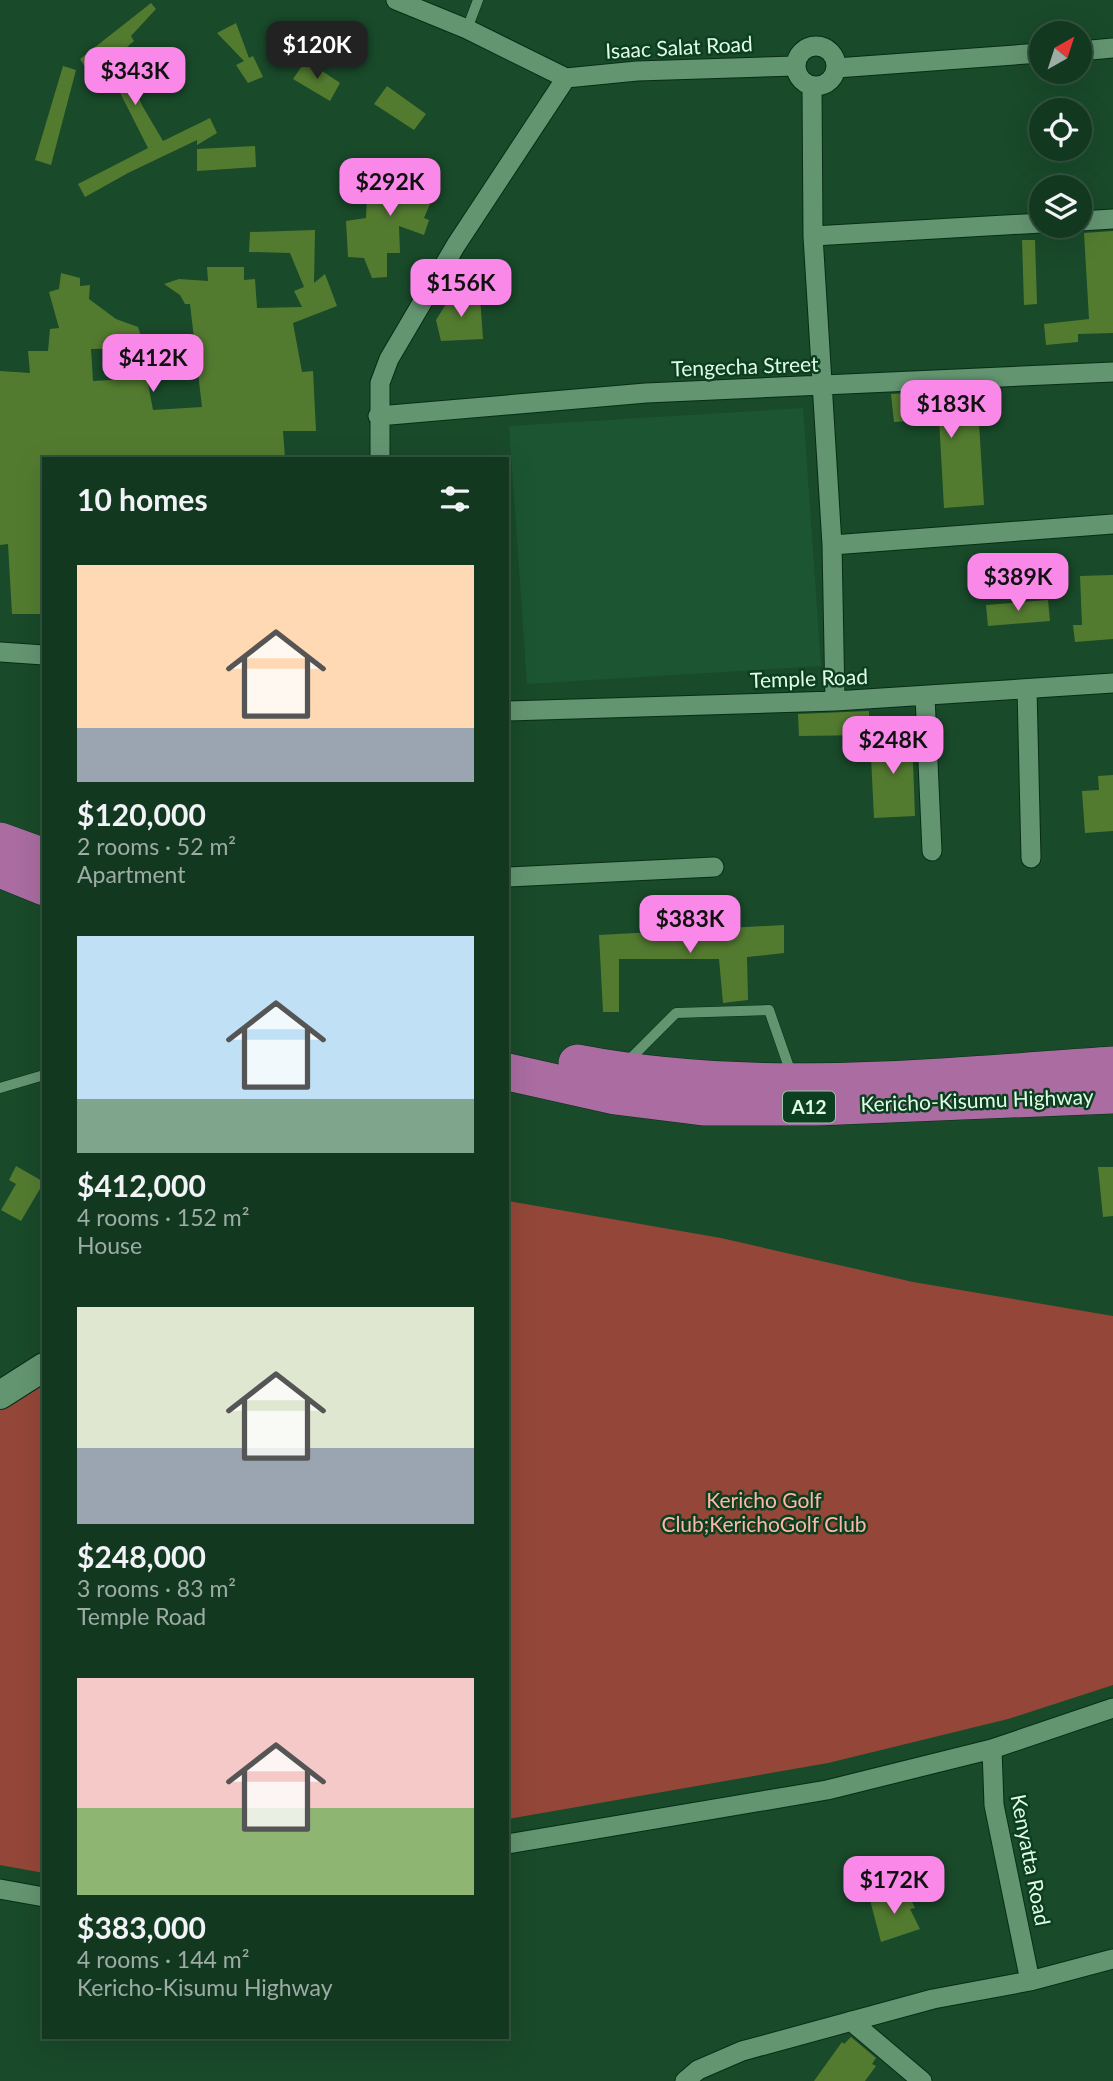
<!DOCTYPE html>
<meta charset="utf-8">
<style>
body{margin:0;font-family:Lato,sans-serif;background:#20432d;color:#f1f3f6;height:100vh;display:flex;flex-direction:column;font-size:26px;white-space:nowrap}
*{box-sizing:border-box;margin:0}
p{font-size:23px;color:#9daca5}
.icon{flex:none;width:38px;height:38px;fill:none;stroke:currentColor;stroke-width:2;stroke-linecap:round;stroke-linejoin:round}
.map{position:relative;flex:1;overflow:hidden}
.sheet{position:absolute;left:42px;top:457px;width:467px;height:1582px;display:flex;flex-direction:column;background:#133820;border-radius:0px;box-shadow:0 7px 28px #0002,0 0 0 2px #32523e}
.sheet>*{flex:none}
.needle{width:46px;rotate:39deg}
.buttons{position:absolute;left:1029px;top:21px;display:grid;gap:14px}
.buttons a{display:grid;place-items:center;width:63px;height:63px;border-radius:50%;background:#133820;box-shadow:0 7px 28px #0002,0 0 0 2px #32523e;font-size:35px}
.price{position:absolute;translate:-50% -60px;padding:0 16px;border-radius:14px;background:#f988e9;color:#111;font-size:23px;line-height:46px;filter:drop-shadow(0 2px 4px #0008)}
.price::after{content:'';position:absolute;left:50%;top:42px;width:21px;height:16px;margin-left:-10px;background:inherit;clip-path:polygon(0 0,100% 0,50% 100%)}
.price.selected{background:#222;color:#fff}
ul{padding:0;list-style:none}
li{display:grid;align-content:center;gap:14px;height:371px;padding:0 35px}
li span{display:grid;place-items:center;height:217px;border-radius:0px;color:#555}
li>.icon{margin-inline-start:auto}
span .icon{width:126px;height:126px;fill:#fffc;stroke-width:1}
li b{font-size:30px}
h2{display:flex;justify-content:space-between;align-items:center;height:84px;padding:0 35px;font-size:30px}
.map>svg:first-child{display:block}
.built{fill:#1c5531}
.green{fill:#944738}
.building{fill:#537b30}
.lines{fill:none;stroke-linecap:round;stroke-linejoin:round}
.lane-casing{stroke:#082e16;stroke-width:11}
.street-casing{stroke:#082e16;stroke-width:21}
.secondary-casing{stroke:#082e16;stroke-width:30}
.highway-casing{stroke:#082e16;stroke-width:38}
.lane{stroke:#649571;stroke-width:10}
.street{stroke:#649571;stroke-width:19}
.secondary{stroke:#649571;stroke-width:28}
.highway{stroke:#aa6ca1;stroke-width:37}
.labels{text-anchor:middle;stroke-width:5;stroke-linejoin:round;paint-order:stroke}
.shield{fill:#0c3f20;stroke:#a2c3ac;stroke-width:2}
.shield-label{font-size:19px;font-weight:bold;fill:#e2fce8}
.street-label{font-size:21px;fill:#e2fce8;stroke:#0c3f20}
.park-label{font-size:21px;fill:#feb6a7;stroke:#0c3f20}
</style>
<div class="map">
<svg width="1113" height="2081" viewBox="0 0 1113 2081">
<rect width="100%" height="100%" fill="#194a2a"/>
<path class="built" d="M803 408 821 666 527 684 509 426Z"/>
<path class="green" d="M508 1201 721 1238 913 1282 1113 1316V1685L1008 1719 828 1763 508 1819Z
M44 1372V1873L0 1865V1399Z"/>
<path class="building" d="M151 3 156 9 131 36 134 41 118 55 143 107 163 141 210 118 217 133 197 145V140L128 173 85 197 78 184 148 148 106 65 90 75 80 59Z
M236 23 249 58 253 56 263 77 248 83 236 65 244 61 217 33Z
M306 60 340 83 330 101 293 79Z
M63 66 76 70 51 165 35 160Z
M387 86 426 114 414 130 374 104Z
M255 146 256 167 197 171V149Z
M394 161 414 168 409 172 438 185 424 218 429 220 424 235 399 226 400 253H387V277L372 278 364 258 348 257 346 221 366 218 367 194 376 195Z
M315 230 314 283 325 274 337 306 293 323 302 372 313 371 316 431H283L285 458H44V614H12L8 544 0 545V371L30 373 28 351H48L50 329 59 328 49 292 59 289 61 273 80 278V286L90 285 89 299 116 319 138 327 145 348 91 349 93 381 147 378 153 410 202 407 190 304H185L180 295 164 284 179 279 208 281 207 267H244V280L255 279 257 308 302 307 294 291 304 287 290 253 249 252 250 232Z
M1113 231V333L1078 334V342L1046 345 1044 324 1089 319 1084 233Z
M1022 240H1035L1037 304 1024 305Z
M451 296H480L483 339 441 341 436 320Z
M977 390 984 505 944 508 939 419 894 422 891 394Z
M1113 575V639L1075 642 1073 625H1082L1080 576Z
M1048 600 1050 621 988 626 986 605Z
M869 711V735L799 736 798 714Z
M912 735 915 816 874 818 870 737Z
M1113 775V831L1085 833 1082 791 1099 790 1098 776Z
M784 925V953L747 957 748 1000 723 1003 719 959H619V1012H603L599 935Z
M16 1166 44 1182 21 1221 1 1210 16 1184 9 1180Z
M1098 1167H1113V1216L1103 1217Z
M907 1891 915 1908 910 1909 920 1929 881 1942 870 1900Z
M851 2037 876 2058 872 2064 876 2066 865 2081H814L842 2042 844 2044Z"/>
<g class="lines">
<g class="lane-casing">
<path id="lane" d="M467 29 478 0
M626 1063 676 1013 769 1010 791 1073
M0 1088 44 1075"/>
</g>
<g class="street-casing">
<path id="street" d="M396 0 467 29 566 78
M796 66a20 20 0 1 1 40 0a20 20 0 1 1-40 0Z
M1080 51 1113 48
M836 68 1041 53
M566 78 637 71 795 66
M812 86 813 236 832 545 835 701
M1080 221 1113 219
M813 236 1041 223
M378 416 646 393 1113 372
M380 458V383L389 359 456 245 566 78
M832 545 1113 524
M0 652 44 655
M1027 689 1031 858
M925 696 932 851
M508 711 835 701 1113 683
M508 877 714 867
M508 1844 827 1790 992 1749
M0 1889 44 1897
M1030 1981 994 1805 992 1749 1113 1708
M851 2021 922 2081
M685 2081 698 2070 742 2051 933 1999 1030 1981 1113 1959"/>
</g>
<g class="secondary-casing">
<path id="secondary" d="M0 1395 44 1367"/>
</g>
<g class="highway-casing">
<path id="highway" d="M0 841 44 857
M0 869 44 887
M577 1063C754 1097 935 1077 1113 1065
M508 1072 615 1096 703 1107H817L1113 1095"/>
</g>
<use href="#lane" class="lane"/>
<use href="#street" class="street"/>
<use href="#secondary" class="secondary"/>
<use href="#highway" class="highway"/>
</g>
<g class="labels">
<rect class="shield" x="783" y="1091.5" width="52" height="31" rx="5"/>
<g class="shield-label">
<text x="809" y="1114">A12</text>
</g>
<g class="street-label">
<text transform="translate(679 48) rotate(-3)" y="7">Isaac Salat Road</text>
<text transform="translate(745 367) rotate(-2)" y="7">Tengecha Street</text>
<text transform="translate(809 679) rotate(-2)" y="7">Temple Road</text>
<text transform="translate(977 1101) rotate(-2)" y="7">Kericho-Kisumu Highway</text>
<text transform="translate(1030 1860) rotate(79)" y="7">Kenyatta Road</text>
</g>
<g class="park-label">
<text x="764" y="1508">Kericho Golf<tspan x="764" dy="24">Club;KerichoGolf Club</tspan></text>
</g>
</g>
</svg>
<div class="buttons">
<a><svg class="needle" viewBox="-14 -14 28 28"><path d="M0-13l5 13h-10z" fill="#e53935"/><path d="M0 13l5-13h-10z" fill="#9daca5"/></svg></a>
<a><svg class="icon" aria-label="locate" viewBox="0 0 24 24"><circle cx="12" cy="12" r="6"/><path d="M12 2v4M12 18v4M2 12h4M18 12h4"/></svg></a>
<a><svg class="icon" aria-label="layers" viewBox="0 0 24 24"><path d="M12 4l9 5-9 5-9-5zM3 14l9 5 9-5"/></svg></a>
</div>
<b class="price selected" style="left:317px;top:81px">$120K</b>
<b class="price" style="left:135px;top:107px">$343K</b>
<b class="price" style="left:390px;top:218px">$292K</b>
<b class="price" style="left:461px;top:319px">$156K</b>
<b class="price" style="left:153px;top:394px">$412K</b>
<b class="price" style="left:951px;top:440px">$183K</b>
<b class="price" style="left:1018px;top:613px">$389K</b>
<b class="price" style="left:893px;top:776px">$248K</b>
<b class="price" style="left:690px;top:955px">$383K</b>
<b class="price" style="left:894px;top:1916px">$172K</b>
<section class="sheet">
<h2>10 homes<svg class="icon" aria-label="filters" viewBox="0 0 24 24"><path d="M4 7h16M4 17h16"/><circle cx="9" cy="7" r="2"/><circle cx="15" cy="17" r="2"/></svg></h2>
<ul>
<li><span style="background:linear-gradient(#ffd9b3 75%,#9aa5b1 0)"><svg class="icon" aria-label="home" viewBox="0 0 24 24"><path d="M3 11l9-7 9 7M6 9v11h12V9"/></svg></span><div><b>$120,000</b><p>2 rooms · 52 m²</p><p>Apartment</p></div></li>
<li><span style="background:linear-gradient(#bfe0f5 75%,#7fa58c 0)"><svg class="icon" aria-label="home" viewBox="0 0 24 24"><path d="M3 11l9-7 9 7M6 9v11h12V9"/></svg></span><div><b>$412,000</b><p>4 rooms · 152 m²</p><p>House</p></div></li>
<li><span style="background:linear-gradient(#dfe7d0 65%,#9aa5b1 0)"><svg class="icon" aria-label="home" viewBox="0 0 24 24"><path d="M3 11l9-7 9 7M6 9v11h12V9"/></svg></span><div><b>$248,000</b><p>3 rooms · 83 m²</p><p>Temple Road</p></div></li>
<li><span style="background:linear-gradient(#f6c9c9 60%,#8fb573 0)"><svg class="icon" aria-label="home" viewBox="0 0 24 24"><path d="M3 11l9-7 9 7M6 9v11h12V9"/></svg></span><div><b>$383,000</b><p>4 rooms · 144 m²</p><p>Kericho-Kisumu Highway</p></div></li>
</ul>
</section>
</div>
